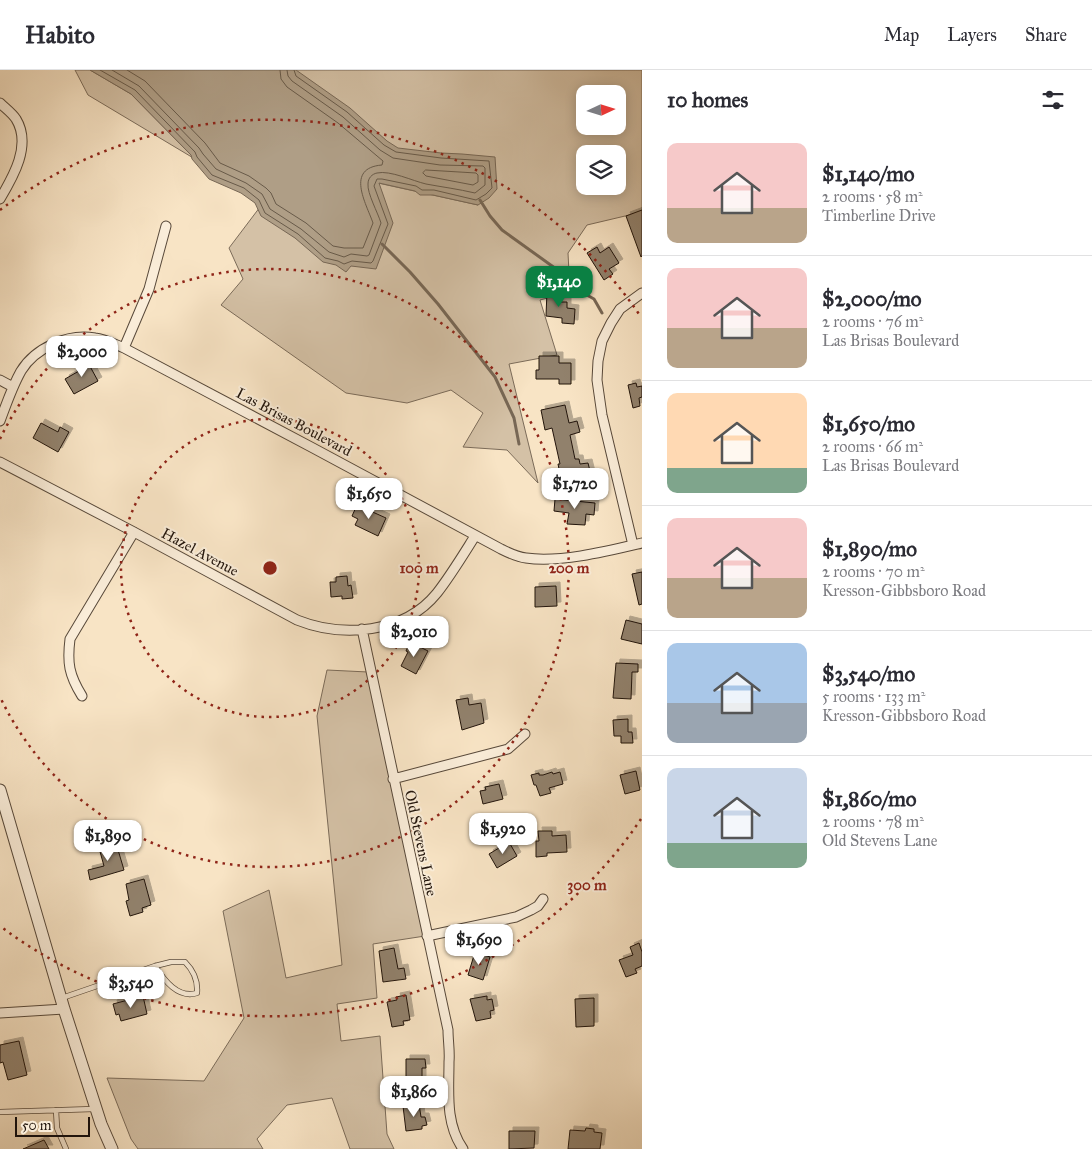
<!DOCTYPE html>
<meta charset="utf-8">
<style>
body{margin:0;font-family:"IM FELL Great Primer",serif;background:#f2f2f3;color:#2b2b33;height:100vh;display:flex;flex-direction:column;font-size:19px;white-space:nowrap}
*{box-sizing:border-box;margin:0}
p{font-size:16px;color:#7c7c81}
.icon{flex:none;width:28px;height:28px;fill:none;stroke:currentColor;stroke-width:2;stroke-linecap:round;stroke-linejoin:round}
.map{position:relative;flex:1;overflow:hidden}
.sheet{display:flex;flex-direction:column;background:#fff;width:450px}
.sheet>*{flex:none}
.needle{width:32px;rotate:86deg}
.buttons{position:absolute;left:576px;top:15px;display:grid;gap:10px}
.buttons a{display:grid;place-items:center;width:50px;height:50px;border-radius:10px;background:#fff;box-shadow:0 2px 12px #0003;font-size:25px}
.scale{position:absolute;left:15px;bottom:12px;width:75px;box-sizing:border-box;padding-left:5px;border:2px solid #22150c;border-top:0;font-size:14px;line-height:18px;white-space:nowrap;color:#22150c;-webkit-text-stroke:4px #faedd9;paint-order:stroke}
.price{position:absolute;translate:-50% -42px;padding:0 11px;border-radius:10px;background:#fff;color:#222;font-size:16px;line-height:32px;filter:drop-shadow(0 1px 2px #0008)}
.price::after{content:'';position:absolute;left:50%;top:30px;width:15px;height:11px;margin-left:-8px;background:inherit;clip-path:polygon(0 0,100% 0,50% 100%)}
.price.on{background:#0b8043;color:#fff}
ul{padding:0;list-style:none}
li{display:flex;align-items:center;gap:15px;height:125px;padding:0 25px}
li+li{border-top:1px solid #e1e1e2}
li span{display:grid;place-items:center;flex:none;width:140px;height:100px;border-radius:10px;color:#555}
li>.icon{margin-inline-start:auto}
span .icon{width:60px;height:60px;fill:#fffc;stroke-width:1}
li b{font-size:21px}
h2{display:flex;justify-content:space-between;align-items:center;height:60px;padding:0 25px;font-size:21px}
header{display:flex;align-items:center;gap:30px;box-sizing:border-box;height:70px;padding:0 25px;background:#fff;border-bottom:1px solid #e1e1e2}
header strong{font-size:24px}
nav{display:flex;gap:28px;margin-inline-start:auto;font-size:18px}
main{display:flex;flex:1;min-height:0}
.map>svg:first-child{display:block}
.green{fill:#d4c1a6;stroke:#7b6b59;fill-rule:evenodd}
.water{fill:#af9e86;stroke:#776755}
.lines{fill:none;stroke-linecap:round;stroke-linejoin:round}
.shore{stroke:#685a49;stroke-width:1}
.stream{stroke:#776755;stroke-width:3}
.building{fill:#91816c;stroke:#22150c;filter:url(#shadow)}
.service-casing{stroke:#58493a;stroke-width:6}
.minor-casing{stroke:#58493a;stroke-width:11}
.tertiary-casing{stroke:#58493a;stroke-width:13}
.service{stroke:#faedd9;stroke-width:4.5}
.minor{stroke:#faedd9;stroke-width:9}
.tertiary{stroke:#faedd9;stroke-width:11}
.ring{fill:none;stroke:#8f2418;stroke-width:2.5;stroke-dasharray:2.5 5}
.labels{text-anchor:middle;stroke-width:4;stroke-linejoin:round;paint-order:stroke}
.street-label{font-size:15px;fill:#22150c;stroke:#faedd9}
.centre{fill:#8f2418;stroke:#faedd9;stroke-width:2.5}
.ring-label{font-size:15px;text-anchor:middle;font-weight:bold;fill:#8f2418;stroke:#faedd9;stroke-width:4;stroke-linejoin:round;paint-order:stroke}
</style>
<header>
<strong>Habito</strong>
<nav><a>Map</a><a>Layers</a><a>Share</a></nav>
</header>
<main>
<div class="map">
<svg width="642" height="1079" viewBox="0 0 642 1079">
<defs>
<filter id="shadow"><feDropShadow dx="4" dy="-4" stdDeviation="0" flood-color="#0004"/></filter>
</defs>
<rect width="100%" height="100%" fill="#f8e4c5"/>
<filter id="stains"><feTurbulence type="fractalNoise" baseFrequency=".004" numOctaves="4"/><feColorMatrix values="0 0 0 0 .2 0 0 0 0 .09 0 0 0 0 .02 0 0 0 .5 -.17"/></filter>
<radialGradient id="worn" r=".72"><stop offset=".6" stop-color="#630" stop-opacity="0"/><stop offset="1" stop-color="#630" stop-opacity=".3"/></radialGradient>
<path class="green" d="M75 0H90L131 24 195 89 88 25Z
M282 0H642V142L587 155 568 183 570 222 540 230 557 285 509 294 538 413 507 380 463 377 483 343 451 320 407 333 346 323 221 235 243 209 229 178 260 137 378 113 478 135 390 77ZM585 24H618V56H585ZM585 84H618V116H585Z
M327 600 368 602 425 866 373 874 377 928 337 934 341 971 380 966 387 1064 394 1079H350L332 1028 287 1035 257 1069 263 1079H138L131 1069 107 1008 204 1011 244 948 223 841 269 820 286 908 342 895 317 646Z"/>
<path class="water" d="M90 0H296L350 38 387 71 398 78 441 83 462 84 495 87 497 119 489 128 478 135 433 125H420L415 121 379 113 393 153 376 199 351 196 346 202 336 195 323 192 295 168 261 146 255 133 241 123 209 109 192 89 191 85 131 24Z"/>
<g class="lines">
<path class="shore" d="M100 0 135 20 195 82 197 87 212 105 244 118 259 130 265 143 298 164 325 188 338 191 344 194 352 191 371 193 373 191 388 154 374 116 377 109H382L416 116 422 120H434L476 130 486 124 492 118 489 91 441 88 396 82 384 75 347 42 296 6 294 0
M112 0 139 16 199 78 203 84 216 99 246 113 262 124 270 139 301 159 329 182 344 187 351 184 367 186 369 185 381 153C378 143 367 123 368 114 368 108 372 104 377 103 390 100 413 111 426 114 442 117 458 119 475 123L485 115V98L483 96 440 95 393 88 380 80 343 47 292 11 288 6 287 0
M127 0 145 11 205 73 220 93 249 106 266 118 271 123 276 134 306 153 333 176 344 178H363L373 153C366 133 345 98 382 95L383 91 338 53 287 17 281 9 280 0
M426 100 476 103 478 105V112L473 115 426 106 423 103Z"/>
<path class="stream" d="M480 130 490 146 502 160 559 201 569 215 594 229 602 243
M382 174 410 202 438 234 495 307 514 348 519 374"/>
</g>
<path class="building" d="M642 140V186L641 187 626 146Z
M597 177 600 183 609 177 619 193 609 199 613 204 604 210 587 183Z
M547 221 561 222V232H567V238L575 239 574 254 562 253V248L546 246Z
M539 286H559V293H571V314H559V309H536V300H539Z
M86 289 98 311 74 324 65 309 79 301 76 295Z
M636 313 637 317 642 316V327L639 328 640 336 633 338 628 315Z
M565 335 569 353 577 351 580 362 570 365 575 389H579L580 394 588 393 591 405 580 408V405L561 409 558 394H560L552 358 545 360 541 340Z
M41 353 58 362 60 357 69 362 58 382 33 368Z
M555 429 595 433 594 445 586 444 585 455 567 454 569 443 554 441Z
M357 435 386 448 378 466 355 455 358 449 352 446Z
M642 502V534L639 535 632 504Z
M347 506 348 516 351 515 353 528 342 529V526L331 527 330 512H336V507Z
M556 516 557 536 535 537V517Z
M626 550 642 554V574L621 569Z
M410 572 428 581 416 604 401 596 408 582 406 581Z
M616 593 638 594V602H632L631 629 613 628Z
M468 628 469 635 481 633 484 653 462 660 456 630Z
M628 649V662H632L633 673H621V666H614L613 650Z
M636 701 640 720 625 724 620 705Z
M552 702 553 704 560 702 563 714 549 718 551 723 540 726 536 715H534L531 705 539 703V705H543Z
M499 714 503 729 483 734 480 721 486 720 485 717Z
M538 761H552V766L566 765 567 782 547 783V786L536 787V771H539Z
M509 772 517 786 497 798 489 784Z
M116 773 124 800 90 810 88 800 104 796 99 778Z
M144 809 151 835 142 838 143 842 130 846 126 831 129 830 126 814Z
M639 873 642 882V896L635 899 637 903 626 907 619 890 633 885 630 877Z
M394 878 398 899 404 898 406 909 383 912 379 881Z
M475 882 490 887 483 910 468 905Z
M406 925 410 950 403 951 404 955 392 957 387 932 397 930 396 927Z
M143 926 147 944 121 951 119 944 116 945 113 934Z
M487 926V930L492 929 494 940 490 941 491 948 476 951 470 929Z
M594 928V956L576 957 575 929Z
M19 971 27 1005 8 1010 3 992 0 993V975Z
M406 989H425L426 998H422V1012H406Z
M419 1034 421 1047H425L427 1055 422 1056V1059L406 1061 403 1036Z
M586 1058 594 1059V1062L602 1063 600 1079H568L570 1060 585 1061Z
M509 1061H535L534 1078 509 1079Z
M44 1070 49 1079H23Z"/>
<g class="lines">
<g class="service-casing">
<path id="service" d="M62 928 155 896 171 892H185C193 900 198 911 197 923 178 929 164 910 155 896
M56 1040 57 1058 66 1079
M0 1042 94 1039"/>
</g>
<g class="minor-casing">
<path id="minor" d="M0 33C5 38 12 43 16 49 32 75 13 107 0 129
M124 278 149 219 166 156
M0 310 13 317
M0 351C6 335 12 317 21 301 35 278 68 263 95 268 105 269 114 274 124 278L313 378 501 479C509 483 517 487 526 488 560 493 608 481 642 473
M0 392 134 462 297 550C342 568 404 564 437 523 451 505 463 485 475 466
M633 475 602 345 597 310 598 291 602 271 611 253 620 239 642 223
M362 559 448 960C448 971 450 981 449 992 449 1022 445 1053 463 1079
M82 626C69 605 67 593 70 569L134 462
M393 709 508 679 525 664
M427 866 516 847 531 840 538 836 543 829
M0 943 64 939"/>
</g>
<g class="tertiary-casing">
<path id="tertiary" d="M0 720 64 939 101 1054 112 1079"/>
</g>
<use href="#service" class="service"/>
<use href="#minor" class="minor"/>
<use href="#tertiary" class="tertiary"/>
</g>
<g class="ring">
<circle cx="270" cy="498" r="149"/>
<path d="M0 369A299 299 0 1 1 0 627"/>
<path d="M641 749A448 448 0 0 1 0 856M0 140A448 448 0 0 1 641 247"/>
</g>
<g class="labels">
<g class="street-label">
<text transform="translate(294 352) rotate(28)" y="5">Las Brisas Boulevard</text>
<text transform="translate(200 482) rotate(28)" y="5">Hazel Avenue</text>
<text transform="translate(421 773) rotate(78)" y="5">Old Stevens Lane</text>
</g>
</g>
<circle cx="270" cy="498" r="8" class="centre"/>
<g class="ring-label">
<text x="419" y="503">100 m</text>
<text x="569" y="503">200 m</text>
<text x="587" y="820">300 m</text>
</g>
<rect width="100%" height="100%" filter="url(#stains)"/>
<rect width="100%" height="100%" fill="url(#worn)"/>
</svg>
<div class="buttons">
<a><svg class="needle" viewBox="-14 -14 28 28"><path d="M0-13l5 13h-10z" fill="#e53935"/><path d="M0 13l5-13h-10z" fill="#7c7c81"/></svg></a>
<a><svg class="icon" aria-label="layers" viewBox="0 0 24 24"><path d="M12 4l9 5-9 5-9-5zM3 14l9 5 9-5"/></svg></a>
</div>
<div class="scale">50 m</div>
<b class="price on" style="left:559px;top:238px">$1,140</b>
<b class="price" style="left:82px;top:308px">$2,000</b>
<b class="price" style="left:575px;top:440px">$1,720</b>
<b class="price" style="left:369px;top:450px">$1,650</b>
<b class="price" style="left:414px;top:588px">$2,010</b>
<b class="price" style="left:503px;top:785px">$1,920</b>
<b class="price" style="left:108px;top:792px">$1,890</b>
<b class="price" style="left:479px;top:896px">$1,690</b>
<b class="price" style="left:131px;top:939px">$3,540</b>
<b class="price" style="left:414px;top:1048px">$1,860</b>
</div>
<section class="sheet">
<h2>10 homes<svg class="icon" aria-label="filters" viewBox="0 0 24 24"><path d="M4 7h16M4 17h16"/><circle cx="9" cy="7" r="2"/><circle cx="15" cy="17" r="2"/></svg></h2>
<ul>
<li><span style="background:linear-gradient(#f6c9c9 65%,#b9a48a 0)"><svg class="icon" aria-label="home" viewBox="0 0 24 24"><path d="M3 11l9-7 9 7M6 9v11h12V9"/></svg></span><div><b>$1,140/mo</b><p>2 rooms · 58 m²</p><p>Timberline Drive</p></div></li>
<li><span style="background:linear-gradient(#f6c9c9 60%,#b9a48a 0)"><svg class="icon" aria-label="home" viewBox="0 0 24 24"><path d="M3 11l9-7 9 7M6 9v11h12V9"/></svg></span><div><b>$2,000/mo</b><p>2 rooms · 76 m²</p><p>Las Brisas Boulevard</p></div></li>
<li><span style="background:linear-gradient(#ffd9b3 75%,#7fa58c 0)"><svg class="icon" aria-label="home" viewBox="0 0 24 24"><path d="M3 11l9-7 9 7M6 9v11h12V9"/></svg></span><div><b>$1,650/mo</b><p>2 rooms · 66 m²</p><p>Las Brisas Boulevard</p></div></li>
<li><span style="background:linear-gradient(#f6c9c9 60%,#b9a48a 0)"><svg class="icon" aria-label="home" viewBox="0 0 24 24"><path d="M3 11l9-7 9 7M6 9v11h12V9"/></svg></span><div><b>$1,890/mo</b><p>2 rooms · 70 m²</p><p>Kresson-Gibbsboro Road</p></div></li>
<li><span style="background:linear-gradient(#a9c7e8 60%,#9aa5b1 0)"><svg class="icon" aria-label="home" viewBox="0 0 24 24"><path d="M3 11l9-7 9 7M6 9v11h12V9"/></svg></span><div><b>$3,540/mo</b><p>5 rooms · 133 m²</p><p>Kresson-Gibbsboro Road</p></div></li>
<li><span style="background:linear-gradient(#c9d6e8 75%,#7fa58c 0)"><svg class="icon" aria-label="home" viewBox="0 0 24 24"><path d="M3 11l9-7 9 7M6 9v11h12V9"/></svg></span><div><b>$1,860/mo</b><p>2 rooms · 78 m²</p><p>Old Stevens Lane</p></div></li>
</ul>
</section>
</main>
